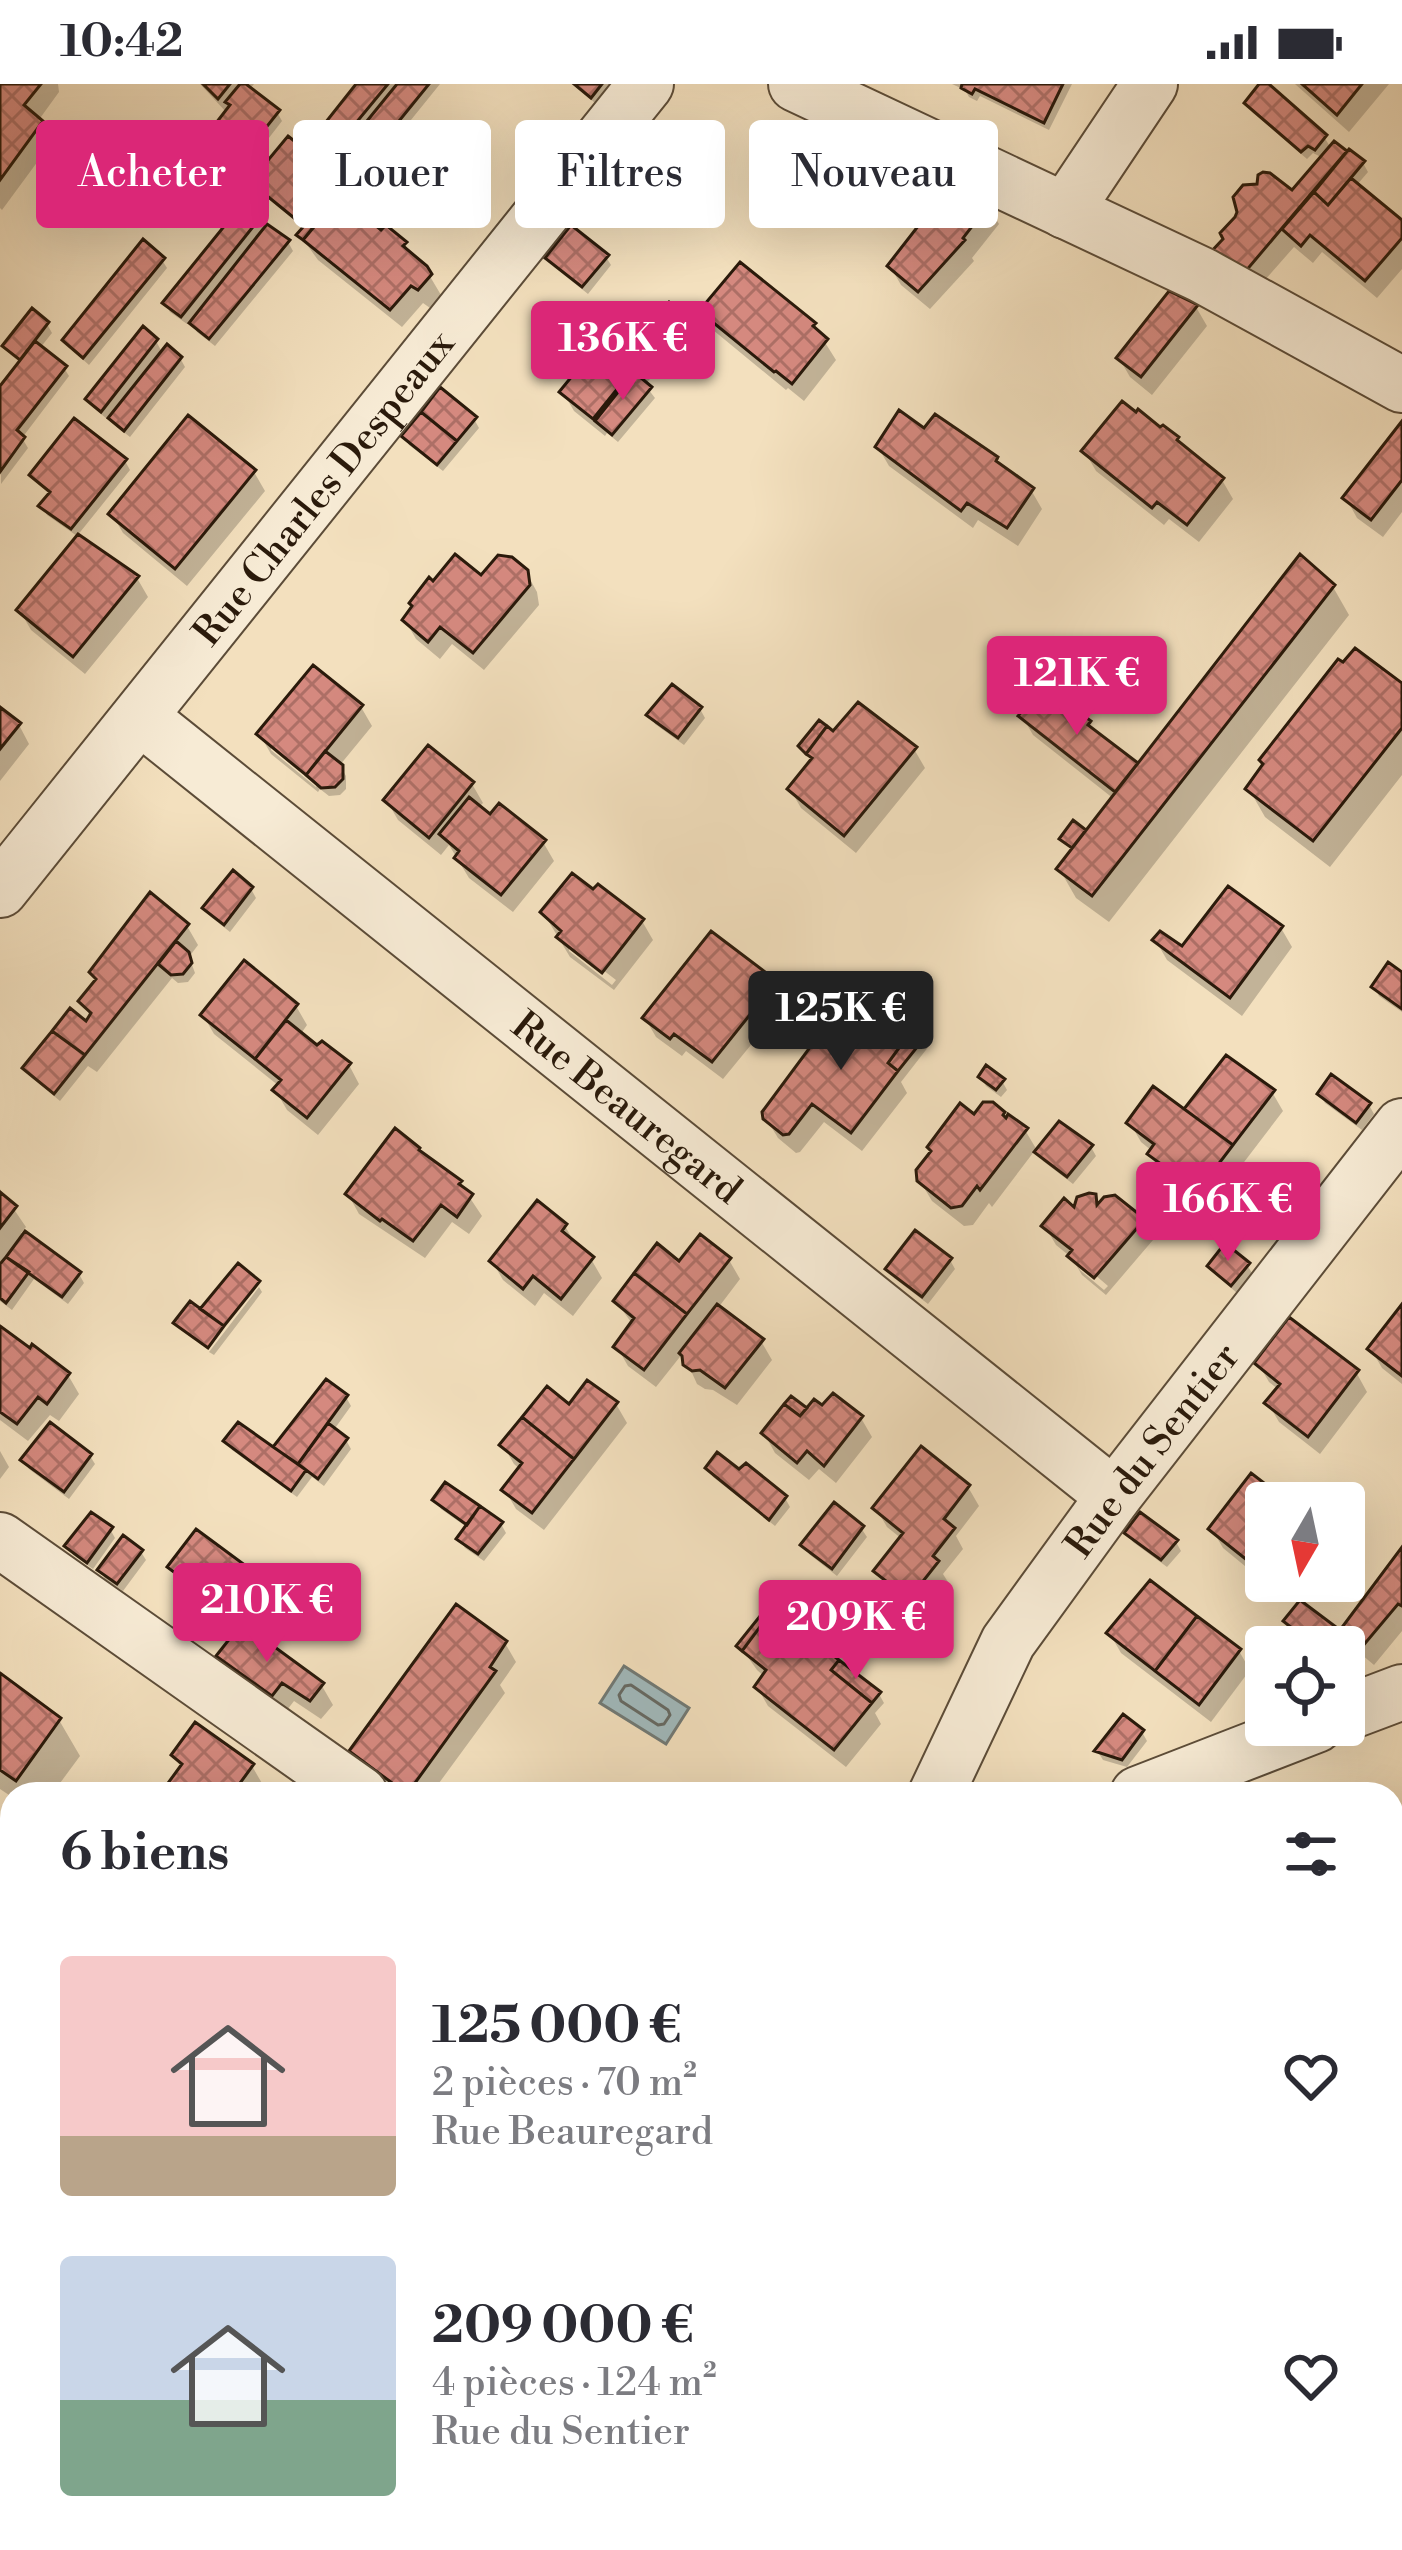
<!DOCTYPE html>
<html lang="fr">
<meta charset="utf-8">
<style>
body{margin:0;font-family:"Libre Bodoni",serif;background:#f2f2f3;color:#2b2b33;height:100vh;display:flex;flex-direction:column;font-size:45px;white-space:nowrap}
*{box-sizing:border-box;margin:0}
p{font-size:39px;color:#7c7c81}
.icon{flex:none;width:66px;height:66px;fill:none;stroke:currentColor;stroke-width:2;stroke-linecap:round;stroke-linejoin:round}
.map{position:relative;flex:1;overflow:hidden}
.drawer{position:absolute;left:0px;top:1698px;width:1404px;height:768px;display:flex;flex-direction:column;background:#fff;border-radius:36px 36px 0 0;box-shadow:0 12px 48px #0002}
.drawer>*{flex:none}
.guide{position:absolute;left:36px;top:36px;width:1332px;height:108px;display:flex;gap:24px}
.needle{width:78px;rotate:189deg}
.tools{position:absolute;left:1245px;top:1398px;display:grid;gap:24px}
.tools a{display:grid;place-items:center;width:120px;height:120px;border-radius:12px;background:#fff;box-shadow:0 12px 48px #0002;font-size:60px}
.price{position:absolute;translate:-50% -102px;padding:0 27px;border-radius:12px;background:#db2777;color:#fff;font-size:39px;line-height:78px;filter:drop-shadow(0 3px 6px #0008)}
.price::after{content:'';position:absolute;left:50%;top:72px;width:36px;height:27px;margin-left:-18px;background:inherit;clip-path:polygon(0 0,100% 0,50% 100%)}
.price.current{background:#222;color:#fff}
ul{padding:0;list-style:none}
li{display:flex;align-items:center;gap:36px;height:300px;padding:0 60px}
li span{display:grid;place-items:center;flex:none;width:336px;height:240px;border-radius:12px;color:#555}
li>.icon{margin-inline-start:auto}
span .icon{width:144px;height:144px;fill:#fffc;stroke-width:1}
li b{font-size:51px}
h2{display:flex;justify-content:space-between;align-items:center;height:144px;padding:0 60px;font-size:51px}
.pill{padding:0 42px;border-radius:12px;background:#fff;box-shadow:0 12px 48px #0002;font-size:42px;line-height:108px}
.pill.current{background:#db2777;color:#fff}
.status{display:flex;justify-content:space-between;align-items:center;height:84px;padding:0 60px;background:#fff;direction:ltr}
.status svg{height:33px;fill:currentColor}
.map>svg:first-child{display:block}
.water{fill:#a1babd;stroke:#717a76;stroke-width:3}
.shadow{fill:#0003;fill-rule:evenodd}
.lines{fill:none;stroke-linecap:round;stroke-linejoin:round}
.shore{stroke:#666a64;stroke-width:3}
.building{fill:url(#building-cross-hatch);stroke:#2a1a0b;stroke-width:3}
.minor-casing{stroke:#5c4c38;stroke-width:58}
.minor{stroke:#f7ebd5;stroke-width:54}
.labels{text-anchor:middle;stroke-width:12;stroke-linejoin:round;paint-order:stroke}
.street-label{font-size:39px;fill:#2a1a0b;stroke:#f7ebd5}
</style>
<div class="status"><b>10:42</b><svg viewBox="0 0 49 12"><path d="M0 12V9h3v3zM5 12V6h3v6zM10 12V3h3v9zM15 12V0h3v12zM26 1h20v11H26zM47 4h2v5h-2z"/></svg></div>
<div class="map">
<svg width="1402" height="2466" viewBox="0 0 1402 2466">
<defs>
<pattern id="building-cross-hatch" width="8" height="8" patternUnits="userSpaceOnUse" patternTransform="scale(3)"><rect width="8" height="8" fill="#d5897f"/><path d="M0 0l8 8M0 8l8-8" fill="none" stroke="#ad6f66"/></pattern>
</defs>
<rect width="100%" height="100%" fill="#f3e0be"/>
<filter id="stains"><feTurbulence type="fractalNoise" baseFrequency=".00167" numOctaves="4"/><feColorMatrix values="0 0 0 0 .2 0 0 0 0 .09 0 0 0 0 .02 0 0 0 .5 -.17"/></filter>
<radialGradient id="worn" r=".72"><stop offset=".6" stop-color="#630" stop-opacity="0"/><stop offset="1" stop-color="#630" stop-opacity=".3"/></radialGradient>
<path class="water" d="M624 1582 689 1624 666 1660 600 1619Z"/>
<path class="shadow" d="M0 0H58L59 8 38 37 52 58 2 126 0 124Z
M200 0H254L249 6 277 28 282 37 255 72 225 48 220 39 227 29Z
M360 0H440L344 119 382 150 387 145 405 160 413 175 425 184 441 211 430 224 423 219 402 243 318 176 300 151 305 145 259 107 254 99 329 89 339 76 322 62 317 53Z
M575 0H614L597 21Z
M952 0H1072L1049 46 980 12 977 17 969 13 965 6Z
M1263 0 1324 53 1331 64 1363 79 1368 88 1356 102 1402 140V185L1377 214 1322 168 1313 179 1294 163 1256 206 1223 190 1323 74 1313 69 1307 75 1252 28 1247 19Z
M1295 0H1389L1349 48Z
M905 82 988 122 999 140 972 174 974 177 930 225 901 201 890 182 927 136 896 121 891 112Z
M258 136 265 148 288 158 293 167 215 262 197 248 190 236 187 240 170 228 165 219Z
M606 173 611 181 588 210 554 183 549 174Z
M162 176 167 184 89 281 71 265 66 256Z
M1196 223 1207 242 1152 311 1130 293 1119 274Z
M702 227 814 241 836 276 804 317 788 304 786 306 713 246Z
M677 229 688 248 645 301 655 314 618 358 607 349 605 352 574 327 563 308 620 245H651Z
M47 240 52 249 40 264 64 284 69 292 22 354 28 364 1 400 0 302 21 279 11 271 6 263Z
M156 257 163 270 180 274 185 283 130 353 117 343 110 331 107 335 94 324 88 315Z
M474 335 479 344 443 387 409 361 404 352Z
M1402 342V428L1383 453 1357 434 1346 414Z
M924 348 996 375 1000 383 1031 406 1042 425 1018 462 978 436 973 444 889 382 878 363Z
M1180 362 1222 396 1233 415 1199 458 1169 435 1164 441 1096 387 1085 368Z
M125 377 130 386 77 452 47 431 42 422 51 411 38 400 33 391Z
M254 388 265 407 187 502 123 449 112 430Z
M526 488 537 508 539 521 484 586 452 560 440 575 416 555 405 536 482 495Z
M137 494 148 513 85 590 31 546 20 527Z
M1333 503 1349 531 1109 838 1076 814 1060 786 1073 768 1063 755 1083 748 1085 752 1114 715 1033 651 1022 632 1089 639 1096 651 1138 683Z
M1402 603V691L1330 783 1265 733 1249 705Z
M361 623 372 642 340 681 346 692V705L340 711 329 712 320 705 318 708 271 670 260 651ZM271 659 319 698 316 703 271 666Z
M700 625 705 634 684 661 655 640 650 631Z
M0 626 19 641 29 660 0 697Z
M834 651 914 665 925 684 856 769 801 724 790 705 813 677 802 662Z
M472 700 483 719 478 724 543 758 554 777 513 828 469 794 449 761 441 771 398 736 387 717Z
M251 805 256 814 230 848 211 833 206 824Z
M543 828 642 837 653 856 614 906 570 873ZM569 860 616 896 612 901 569 867Z
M187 842 198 861 189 873 195 889 188 898 178 899 172 894 97 988 88 982 60 1017 31 993 26 984 87 941 91 934 82 917Z
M1281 844 1292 863 1242 932 1167 876 1156 857 1183 866Z
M1402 892V928L1379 912 1374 903Z
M775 899 786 918 723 995 686 967 682 972 656 953 645 934Z
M296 922 307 941 300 951 349 981 359 1000 318 1051 287 1026 276 1007 279 1002 214 950 203 931Z
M836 944 866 954H924L929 962 901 998 907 1009 862 1067 824 1038 800 1068 796 1069 778 1054 766 1034Z
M981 993 1002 997 1007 1006 1001 1013 986 1002Z
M1272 1008 1283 1027 1209 1124 1161 1089 1150 1070 1152 1067 1141 1058 1130 1039 1185 1029Z
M1320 1010 1369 1021 1374 1030 1362 1046 1325 1019Z
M1003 1030 1007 1037 1025 1046 1038 1068 1091 1063 1096 1072 1073 1100 1043 1077 1036 1065 992 1123 989 1119 973 1141 964 1142 932 1117 920 1097 975 1034Z
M460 1099 482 1132 469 1150 452 1138 425 1174 359 1130 348 1110Z
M0 1105 26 1143 21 1149 79 1190 84 1199 68 1220 34 1195 12 1226 0 1217Z
M1094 1113 1100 1123 1143 1137 1153 1156 1106 1211 1082 1191 1072 1174 1056 1161 1045 1142 1075 1128ZM1073 1172 1108 1202 1104 1206 1080 1186Z
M565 1142 577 1163 591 1175 602 1194 573 1232 544 1209 535 1222 503 1196 492 1177Z
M729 1176 740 1195 718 1224 761 1257 772 1276 737 1321 713 1306 705 1305 697 1300 683 1269 656 1303 628 1282 617 1263 633 1241 616 1217 679 1181Z
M950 1176 955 1185 928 1220 894 1194 889 1185Z
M1247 1181 1252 1189 1237 1209 1216 1191 1210 1182Z
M259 1203 262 1208 214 1271 209 1268Z
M1402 1225V1300L1382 1284 1371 1265Z
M0 1246 68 1291 79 1310 59 1337 50 1331 28 1357 0 1336Z
M1258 1279 1356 1288 1367 1308 1320 1370 1279 1338 1268 1319 1279 1306 1269 1298Z
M346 1313 351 1322 333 1347 346 1356 351 1365 324 1402 312 1393 297 1413 232 1366 227 1357 274 1367Z
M616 1320 627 1339 544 1446 516 1425 505 1406 521 1386 514 1380 503 1361 569 1324Z
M861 1334 872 1353 836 1399 819 1385 809 1396 775 1369 764 1349Z
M0 1367 9 1383 0 1395Z
M90 1372 95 1380 69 1415 29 1385 23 1377Z
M708 1384 785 1414 790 1423 775 1442 713 1393Z
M1252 1394 1285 1419H1266V1497H1280L1273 1505 1223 1464 1212 1445Z
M446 1402 501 1440 506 1449 484 1477 465 1464 460 1455 468 1444 441 1425 436 1416Z
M968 1403 979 1422 956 1452 963 1465 943 1490 948 1498 921 1533 888 1506 877 1487 902 1455 887 1443 876 1424Z
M861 1444 867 1453 837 1492 809 1470 804 1461Z
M110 1445 115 1454 93 1485 73 1471 68 1462Z
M1128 1449 1176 1458 1181 1467 1167 1483 1133 1458Z
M141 1468 146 1476 123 1507 105 1495 100 1486Z
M1402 1468V1547L1374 1581 1355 1565 1347 1552 1338 1563H1314L1292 1546 1287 1538 1301 1520 1343 1552V1547Z
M171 1483 255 1492 266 1511 242 1543 322 1602 333 1621 321 1635 294 1617 284 1630 231 1592 220 1573 240 1546 182 1502Z
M1110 1550 1239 1567 1250 1586 1211 1638 1121 1569Z
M505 1559 516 1578 500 1601 505 1609 431 1710H395L363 1687 352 1668Z
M740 1562 879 1610 884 1619 875 1629 881 1640 846 1683 768 1622 757 1603 765 1593 757 1586Z
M0 1593 59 1636 80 1672 52 1710H12V1713L0 1705Z
M1142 1648 1147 1657 1127 1683 1103 1676 1098 1668Z
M174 1672 252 1682 263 1701 256 1710H164L182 1685Z
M1402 1814V2056L1392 2069V1828Z
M0 1855 12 1864V1977L8 1978 0 1972Z
M1402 2214V2316L1392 2308V2227Z
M0 2246 12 2255V2311L0 2304Z
M478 2454H504L496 2466Z
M580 2454H654L646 2466H598Z
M864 2454H893L895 2458 889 2466H881Z
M931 2454H1025L1017 2466H944Z"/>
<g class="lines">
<path class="shore" d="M631 1601 668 1626 670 1631 664 1640 658 1641 621 1617 619 1611 625 1602Z"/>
</g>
<path class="building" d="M0 0H41L24 21 43 37 0 96Z
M203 0H230L218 15Z
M240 0H246L280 26 249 65 216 39 230 21 225 18Z
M356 0H388L332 68 314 53Z
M397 0H429L348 100 328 85Z
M574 0H602L591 14Z
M962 0H1063L1044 39 975 5 972 10 961 4Z
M1259 0H1269L1327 51 1315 66 1308 62 1301 68 1244 19Z
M1302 0H1362L1337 31Z
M288 52 348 100 303 156 296 151 304 142 250 98Z
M1334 57 1347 67 1245 188 1208 171 1223 155 1220 149 1235 133 1237 128 1233 113 1243 101 1257 100 1258 91 1263 88 1270 89 1292 106Z
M1349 65 1365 77 1328 121 1314 108Z
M904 78 951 100 926 131 888 112Z
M1351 94 1402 136V154L1365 197 1310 151 1301 162 1282 145 1314 108 1328 121Z
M951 100 990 119 963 154 965 156 918 208 887 182Z
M340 112 381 146 386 141 407 158 403 162 427 182 432 190 418 206 411 202 390 226 303 156Z
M243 119 260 134 181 233 162 219Z
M267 140 290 156 209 255 189 239Z
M571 141 609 171 582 203 545 174Z
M143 155 165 174 83 274 62 256Z
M740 178 816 239 813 242 828 255 792 300 776 287 774 288 699 227Z
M1169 207 1198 221 1141 293 1116 274Z
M669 218 680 227 593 335 559 308 573 291 569 289 613 235 619 241 631 227 650 241Z
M32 224 49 238 20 276 2 262Z
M143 242 158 255 101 328 85 315Z
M35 257 67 282 17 346 25 353 0 388V302Z
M167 260 182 273 124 347 108 334Z
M634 288 652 303 612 351 595 337Z
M440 303 477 333 457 357 421 328Z
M1122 317 1136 328 1138 325 1160 343 1163 341 1179 353 1177 356 1224 394 1187 441 1157 418 1152 424 1081 367Z
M899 326 924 344 935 330 998 373 996 377 1034 404 1007 444 967 419 961 427 875 363Z
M421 328 457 357 437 381 401 352Z
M188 331 256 386 175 485 108 430Z
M74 334 127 375 71 445 38 422 50 408 29 391Z
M1402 337V396L1371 436 1342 414Z
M78 450 139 492 73 573 16 526Z
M455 470 481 491 498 471 512 473 528 486 530 501 473 569 440 543 428 558 402 536 412 522 409 519 429 493 433 497Z
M1300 470 1335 501 1092 812 1056 785Z
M1355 564 1402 599V644L1313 757 1245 705 1263 680 1259 676 1338 575 1343 578Z
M313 581 363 621 306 691 256 650Z
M672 600 702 623 678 654 646 631Z
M1042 601 1091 637 1088 641 1138 679 1115 708 1018 632Z
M858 618 917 663 844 752 787 705 812 674 806 670 827 642 833 647Z
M0 623 21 639 0 665Z
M819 636 827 642 806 670 798 662Z
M428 661 474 698 429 754 383 716Z
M325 667 343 681V695L335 703 321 704 306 691Z
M469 713 490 730 499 719 546 756 501 811 454 774 459 767 439 750Z
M1073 736 1086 746 1072 764 1059 755Z
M233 786 253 803 224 841 202 824Z
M572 789 593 805 598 800 644 835 602 889 556 853 561 847 540 828Z
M1228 802 1283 842 1230 914 1152 856 1160 847 1182 862Z
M150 808 189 840 85 971 52 947 70 924 86 937 91 929 78 917 96 895 89 888Z
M711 847 777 897 712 978 674 950 670 955 642 934Z
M176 857 189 868 192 879 183 890 171 891 158 880Z
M244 876 298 920 255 975 200 931Z
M1388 878 1402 888V925L1371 903Z
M886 921 915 942 888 979 898 987 851 1049 812 1020 789 1050 783 1051 763 1035 762 1028 831 935 836 940 842 932 865 950Z
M286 936 317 961 322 957 351 979 307 1034 272 1006 281 996 255 975Z
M915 942 926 952 898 987 888 979Z
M52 947 85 971 54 1010 22 984Z
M1226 971 1275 1006 1233 1061 1184 1025Z
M986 981 1005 995 996 1006 978 993Z
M1331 990 1371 1019 1356 1039 1317 1010Z
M1153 1002 1233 1061 1198 1107 1147 1070 1154 1060 1126 1039Z
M983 1018H993L1005 1028 1003 1031 1006 1034 1008 1030 1028 1044 980 1106 977 1102 962 1122 951 1124 917 1097 916 1086 931 1067 927 1063 960 1019 974 1030Z
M1059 1037 1093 1061 1067 1093 1034 1068Z
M395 1044 420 1064 419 1066 462 1097 459 1100 473 1110 457 1133 441 1121 413 1157 382 1135 380 1137 345 1110Z
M0 1108 17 1122 0 1144Z
M1089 1109 1096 1110 1097 1121 1104 1113 1115 1111 1145 1135 1094 1194 1067 1172 1072 1166 1041 1142 1064 1114 1074 1123 1077 1113Z
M537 1116 567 1140 562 1147 594 1173 561 1215 533 1192 523 1205 489 1177Z
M915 1146 952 1174 922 1213 885 1185Z
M25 1147 81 1188 62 1213 6 1173Z
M700 1150 731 1174 687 1230 634 1189 657 1159 679 1177Z
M1225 1159 1250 1179 1231 1202 1207 1182Z
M6 1173 29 1188 6 1219 0 1214V1180Z
M238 1179 260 1197 224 1242 200 1225Z
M634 1189 687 1230 644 1286 613 1263 634 1234 613 1217Z
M190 1217 224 1242 208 1264 173 1239Z
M717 1220 764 1255 725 1304 700 1286 692 1287 683 1281 682 1272 679 1269Z
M1402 1220V1292L1367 1265Z
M1289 1233 1359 1286 1308 1353 1264 1319 1280 1300 1254 1279Z
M0 1242 30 1264 32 1260 70 1289 47 1320 38 1313 17 1340 0 1328Z
M326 1295 348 1311 298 1380 273 1363Z
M587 1296 618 1318 574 1375 522 1333 547 1302 569 1320Z
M833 1309 863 1332 824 1382 807 1367 797 1379 761 1349 784 1320 800 1332 814 1315 822 1321Z
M791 1312 807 1324 800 1332 784 1320Z
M522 1333 574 1375 532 1429 501 1406 522 1379 499 1361Z
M50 1338 92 1370 64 1408 20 1376Z
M238 1338 306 1386 291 1407 223 1357Z
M328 1339 348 1354 318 1395 298 1380Z
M921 1362 970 1401 944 1435 955 1444 933 1472 939 1477 909 1515 873 1487 903 1449 872 1424Z
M717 1368 739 1385 746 1379 787 1412 769 1436 705 1384Z
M1251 1389 1290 1419H1266V1482L1262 1488 1208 1445Z
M445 1398 480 1422 467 1441 432 1416Z
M834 1418 864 1442 832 1485 800 1461Z
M480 1422 503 1438 478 1470 456 1455Z
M91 1428 113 1443 87 1479 64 1462Z
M1140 1428 1178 1456 1161 1476 1124 1449Z
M196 1445 257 1490 228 1528 167 1483Z
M123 1451 143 1466 117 1500 97 1486Z
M1402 1463V1522L1398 1520 1362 1563 1340 1546Z
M1150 1496 1197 1532 1155 1587 1106 1549Z
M1300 1516 1340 1546 1327 1563H1316L1283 1537Z
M456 1520 507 1557 490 1583 496 1587 407 1710 349 1667Z
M769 1521 774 1524 742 1567 736 1562Z
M774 1524 839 1576 831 1586 872 1619 834 1666 754 1603 766 1586 742 1567Z
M1197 1532 1241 1565 1199 1621 1155 1587Z
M242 1539 324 1599 310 1617 282 1599 272 1612 216 1572Z
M839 1576 881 1608 872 1619 831 1586Z
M0 1589 61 1634 16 1697 0 1686Z
M1123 1630 1144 1646 1122 1676 1094 1667Z
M195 1638 254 1680 232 1710H224L209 1700 202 1710H160L182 1680 171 1671Z
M1402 1809V1962L1392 1976V1823Z
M0 1852 12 1861V1958L8 1964 0 1959Z
M0 2012 12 2021V2063L6 2069 0 2065Z
M1402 2209V2307L1392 2300V2222Z
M0 2243 12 2251V2302L0 2294Z
M216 2454H237L245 2460 249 2454H261L278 2466H208Z
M594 2454H630L622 2466H611Z
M630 2454H634L652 2466H622Z
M939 2454H1001L993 2466H957Z"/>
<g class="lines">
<g class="minor-casing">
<g id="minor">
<path d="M796 0 1202 191 1402 301"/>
<path d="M1065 127 1150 0"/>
<path id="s1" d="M140 633 1114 1412"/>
<path id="s2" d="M0 806 646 0"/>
<path d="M0 1456 360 1710"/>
<path d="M1344 1630 1402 1608"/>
<path id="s3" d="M936 1710 1008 1558 1114 1412 1402 1042"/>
<path d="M1138 1710 1316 1641"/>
<path d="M0 2158 12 2167"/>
<path d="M1392 2445 1402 2452"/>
<path d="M423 2454 440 2466"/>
</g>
</g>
<use href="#minor" class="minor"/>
</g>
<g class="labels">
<g class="street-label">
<text dy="14" stroke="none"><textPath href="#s2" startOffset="516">Rue Charles Despeaux</textPath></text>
<text dy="14" stroke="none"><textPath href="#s1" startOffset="624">Rue Beauregard</textPath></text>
<text dy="14" stroke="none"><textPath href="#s3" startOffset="408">Rue du Sentier</textPath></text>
</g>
</g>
<rect width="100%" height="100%" filter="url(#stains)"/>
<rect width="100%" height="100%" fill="url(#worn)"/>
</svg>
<div class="tools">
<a><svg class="needle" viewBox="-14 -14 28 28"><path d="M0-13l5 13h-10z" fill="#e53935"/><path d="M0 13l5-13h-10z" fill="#7c7c81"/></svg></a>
<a><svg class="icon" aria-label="locate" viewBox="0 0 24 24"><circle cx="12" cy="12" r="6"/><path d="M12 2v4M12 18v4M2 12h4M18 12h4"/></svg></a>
</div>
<b class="price" style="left:623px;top:319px">136K €</b>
<b class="price" style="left:1077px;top:654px">121K €</b>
<b class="price current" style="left:841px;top:989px">125K €</b>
<b class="price" style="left:1228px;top:1180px">166K €</b>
<b class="price" style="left:267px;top:1581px">210K €</b>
<b class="price" style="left:856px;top:1598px">209K €</b>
<div class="guide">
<a class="pill current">Acheter</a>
<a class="pill">Louer</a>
<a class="pill">Filtres</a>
<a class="pill">Nouveau</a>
</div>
<section class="drawer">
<h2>6 biens<svg class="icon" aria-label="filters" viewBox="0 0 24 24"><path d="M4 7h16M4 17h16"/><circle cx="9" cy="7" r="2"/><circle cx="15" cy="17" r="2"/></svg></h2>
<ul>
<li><span style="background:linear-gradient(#f6c9c9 75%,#b9a48a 0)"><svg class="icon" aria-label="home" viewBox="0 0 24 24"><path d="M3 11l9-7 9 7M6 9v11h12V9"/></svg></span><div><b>125 000 €</b><p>2 pièces · 70 m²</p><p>Rue Beauregard</p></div><svg class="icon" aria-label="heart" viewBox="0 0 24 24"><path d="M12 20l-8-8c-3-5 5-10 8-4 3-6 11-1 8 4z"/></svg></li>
<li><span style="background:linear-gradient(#c9d6e8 60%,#7fa58c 0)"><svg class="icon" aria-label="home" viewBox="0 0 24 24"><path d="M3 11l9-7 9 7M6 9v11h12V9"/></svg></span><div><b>209 000 €</b><p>4 pièces · 124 m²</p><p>Rue du Sentier</p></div><svg class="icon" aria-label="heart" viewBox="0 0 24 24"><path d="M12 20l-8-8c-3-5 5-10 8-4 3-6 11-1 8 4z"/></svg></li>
</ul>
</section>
</div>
